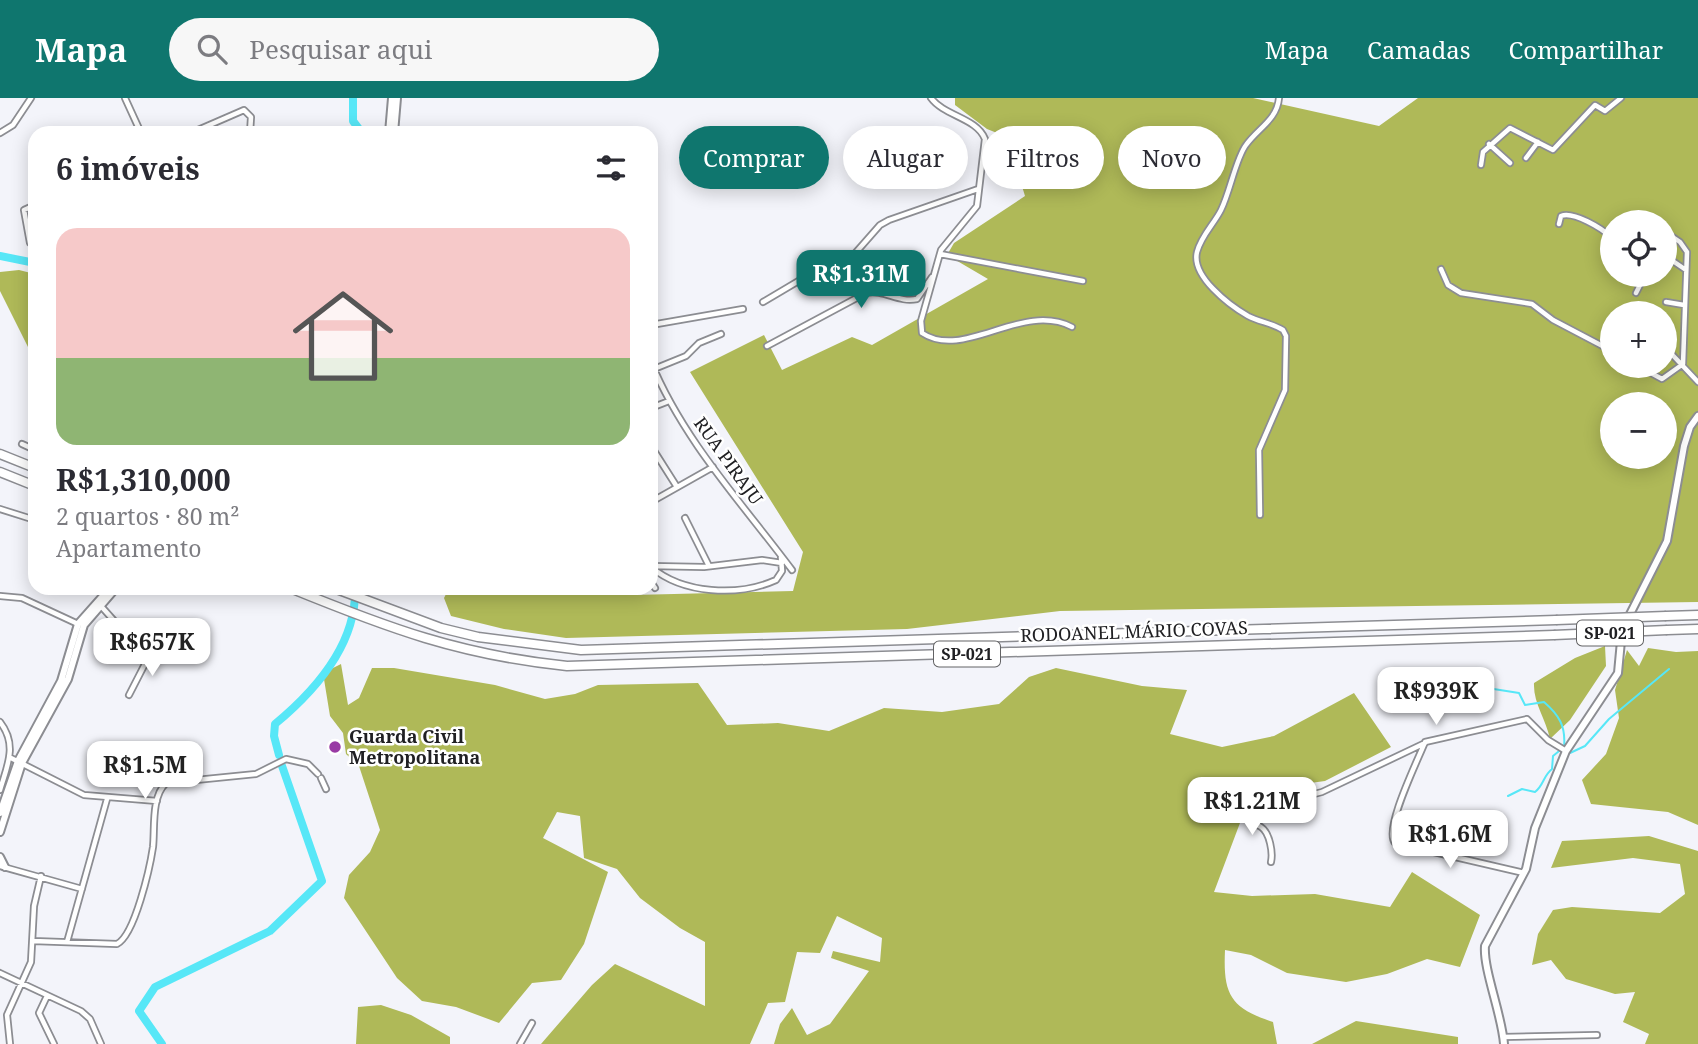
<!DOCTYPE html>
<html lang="pt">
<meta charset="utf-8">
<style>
body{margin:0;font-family:"Noto Serif",serif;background:#f7f7f7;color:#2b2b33;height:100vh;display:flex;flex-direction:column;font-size:26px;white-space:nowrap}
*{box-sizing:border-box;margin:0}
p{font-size:23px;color:#7c7c81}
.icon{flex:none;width:38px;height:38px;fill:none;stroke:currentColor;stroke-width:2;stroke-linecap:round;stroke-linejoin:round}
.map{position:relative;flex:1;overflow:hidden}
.panel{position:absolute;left:28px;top:28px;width:630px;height:469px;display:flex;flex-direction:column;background:#fff;border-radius:21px;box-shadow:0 4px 18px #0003}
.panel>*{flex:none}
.guide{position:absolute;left:679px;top:28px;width:665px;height:63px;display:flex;gap:14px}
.fabs{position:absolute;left:1600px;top:112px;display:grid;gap:14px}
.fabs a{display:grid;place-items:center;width:77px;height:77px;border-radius:50%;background:#fff;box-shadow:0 4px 18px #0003;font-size:35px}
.price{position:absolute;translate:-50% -60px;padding:0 16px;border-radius:14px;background:#fff;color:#222;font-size:23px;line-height:46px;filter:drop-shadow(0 2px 4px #0008)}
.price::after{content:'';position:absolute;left:50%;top:42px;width:21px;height:16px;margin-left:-10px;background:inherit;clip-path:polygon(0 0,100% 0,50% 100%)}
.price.current{background:#0f766e;color:#fff}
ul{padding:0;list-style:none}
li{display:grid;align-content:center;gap:14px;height:371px;padding:0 28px}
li+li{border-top:2px solid #e1e1e2}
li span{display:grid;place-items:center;height:217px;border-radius:21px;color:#555}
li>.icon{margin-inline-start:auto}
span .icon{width:126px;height:126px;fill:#fffc;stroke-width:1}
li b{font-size:30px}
h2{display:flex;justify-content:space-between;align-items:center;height:84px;padding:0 28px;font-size:30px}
.chip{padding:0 24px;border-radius:32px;background:#fff;box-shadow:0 4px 18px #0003;font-size:24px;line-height:63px}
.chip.current{background:#0f766e;color:#fff}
header{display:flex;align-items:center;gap:42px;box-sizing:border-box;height:98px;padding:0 35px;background:#0f766e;color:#fff}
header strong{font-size:33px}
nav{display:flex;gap:38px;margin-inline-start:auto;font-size:24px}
.search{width:490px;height:63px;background:#f7f7f7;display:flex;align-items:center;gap:18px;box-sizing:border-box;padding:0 24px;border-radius:38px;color:#7c7c81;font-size:26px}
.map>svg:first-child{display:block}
.forest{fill:#afb958;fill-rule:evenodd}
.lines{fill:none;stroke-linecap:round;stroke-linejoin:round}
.stream{stroke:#57e7f7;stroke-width:2}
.river{stroke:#57e7f7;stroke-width:8}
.street-casing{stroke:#8c8d92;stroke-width:8}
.secondary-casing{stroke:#8c8d92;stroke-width:10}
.primary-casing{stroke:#8c8d92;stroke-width:10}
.highway-casing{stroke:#8c8d92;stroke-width:11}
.street{stroke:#fff;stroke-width:4.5}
.secondary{stroke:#fff;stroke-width:6}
.primary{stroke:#fff;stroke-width:6}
.highway{stroke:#fff;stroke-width:8}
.highway-bridge-casing{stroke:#8c8d92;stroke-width:11;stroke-linecap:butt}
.highway-bridge{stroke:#fff;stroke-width:8}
.poi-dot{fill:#993ba4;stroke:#fff;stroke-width:2.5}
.labels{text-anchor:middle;stroke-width:5;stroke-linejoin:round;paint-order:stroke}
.shield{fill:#fff;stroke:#636365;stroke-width:2}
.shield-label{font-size:16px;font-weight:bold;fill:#202023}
.street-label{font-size:18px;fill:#202023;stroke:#fff}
.poi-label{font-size:18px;font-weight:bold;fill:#202023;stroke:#fff;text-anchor:start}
</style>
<header>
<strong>Mapa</strong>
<div class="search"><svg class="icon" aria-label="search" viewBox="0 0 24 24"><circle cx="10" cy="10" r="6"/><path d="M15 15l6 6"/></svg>Pesquisar aqui</div>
<nav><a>Mapa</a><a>Camadas</a><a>Compartilhar</a></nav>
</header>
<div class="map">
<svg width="1698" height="946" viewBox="0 0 1698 946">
<rect width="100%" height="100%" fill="#f3f4fa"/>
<path class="forest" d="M955 0H1253L1379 28 1418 0H1698V504L1060 513 907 531 566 540 504 531 451 518 444 500 449 490H606L634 497 793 493 803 454 690 274 764 237 782 272 852 239 872 247 988 181 947 157 954 145 1025 98 1007 39 987 31 955 7ZM1612 124H1664V177H1612ZM1612 215H1664V268H1612ZM1612 306H1664V359H1612Z
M19 172 35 176V263L0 193V174Z
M1605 548 1606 568 1570 622 1550 641C1546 621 1533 605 1534 585L1575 560Z
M1648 550 1676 554 1698 553V727L1668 714 1591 706 1582 682 1606 656 1619 620 1615 592 1627 552 1639 568Z
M341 566 348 607 359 600 372 570H394L495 587 545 601 575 596 598 587 698 585 727 627 778 625 829 633 884 610 942 614 999 606 1029 579 1056 570 1142 588 1187 592 1170 636 1222 649 1274 638 1354 595 1391 649 1325 683 1252 693 1214 794 1252 798 1315 796 1390 809 1412 774 1480 817 1460 869 1427 861 1387 876 1346 884 1287 875 1251 857 1225 852C1223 896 1230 910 1273 924L1277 946H774L780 926 792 910 807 937 830 926 869 873 831 860 833 853 880 864 882 840 837 818 820 855 797 854 785 904 768 905 750 946H541L592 887 615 866 705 908V844L680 830 640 800 617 771 584 760 580 718 557 714 543 740 608 774 584 846 561 882 532 885 499 925 456 909 422 903 397 880 344 800 349 777 370 754 380 732 359 668 346 656 343 635 330 618 323 575Z
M1649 738 1698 753V946H1645L1649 936 1623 924 1635 894 1615 896 1566 881 1551 862 1532 867 1538 836 1553 812 1572 809 1660 815 1685 796 1680 766 1633 760 1551 770 1562 743Z
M381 907 411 917 450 939V946H356L358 909Z
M1356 923 1458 939V946H1312Z"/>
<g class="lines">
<path class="stream" d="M1481 589 1519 595 1525 607 1544 604C1559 617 1566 628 1564 649L1553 658 1552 671C1543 678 1544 687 1535 694L1522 691 1508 698
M1570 655 1585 648 1609 621 1669 571"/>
<path class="river" d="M353 0V23L362 35
M0 158 35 165
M279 657 274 638 275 626C316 592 357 545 355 490
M162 946 139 913 155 889 270 833 322 783 281 665"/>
<g class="street-casing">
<path id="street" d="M125 0 141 35
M931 0C944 18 977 20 985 41L977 108 941 152 921 223 922 235C964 263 1022 203 1072 229
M0 35 13 27 31 0
M191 35 244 12 251 19 250 35
M1489 46 1510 65
M1526 60 1538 44
M1481 67 1483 54 1510 30 1553 52 1595 7 1605 13 1621 0
M35 107 24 112 30 145 35 147
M1559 126 1561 118C1573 113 1602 130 1612 140
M940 156 1083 183
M1664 157 1686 172
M1441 171 1448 187 1461 195 1532 206 1553 222 1612 253
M1636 195 1645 177
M763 204 812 175 851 160 880 127 889 122 978 91
M1666 204 1684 207
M651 227 743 211
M767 248 866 195C884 191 898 205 917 201L932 179
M1664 248 1698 284
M651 264C683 342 742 405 792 472
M1638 268 1662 281 1683 266 1687 154 1680 144 1664 133
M654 271 686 258 699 245 721 236
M651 310 669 303
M22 346 35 352
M651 348 677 389
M651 404 713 369
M0 411 35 422
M1260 417 1259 352 1285 292 1286 238 1283 232C1272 225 1259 224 1248 218 1229 207 1191 178 1197 154 1201 138 1214 126 1221 112 1230 94 1236 60 1246 47 1258 30 1277 22 1279 0
M685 420 709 468
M651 468 704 469 762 462 782 465
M651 469C683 496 738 499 776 482L782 473 781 459
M651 484 655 490
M0 498 22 500 78 526
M100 507 125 535 150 549 148 560 129 597
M0 624C18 647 7 668 0 692
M11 660 84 697 157 703
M321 680 326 691
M1271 764C1273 755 1270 735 1261 729 1254 724 1251 727 1247 719L1250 713 1322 694 1425 645
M0 768 82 791
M1524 775 1395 745C1383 732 1418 662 1425 644L1527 621 1548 642 1566 653
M33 843 117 846C135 837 150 769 153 749 155 730 151 699 166 685L256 676 286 661 308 666 318 676
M67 844 107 701
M0 875 81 913 90 921 101 946
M47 898 39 915 54 946
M1503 939 1597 937
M10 946 7 917 31 864 34 808 41 778
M520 946 532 925"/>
</g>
<g class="secondary-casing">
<path id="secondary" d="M1504 946C1502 917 1483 871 1485 848L1526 771 1535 730 1566 653 1618 575 1622 532 1667 443 1684 348 1690 329 1698 318"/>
</g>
<g class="primary-casing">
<path id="primary" d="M389 35 392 0
M394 35 397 0
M0 715 18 663 61 583 78 526 110 490
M0 734 22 665 68 581 84 527 116 490
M0 759 5 769"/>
</g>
<g class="highway-casing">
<path id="highway" d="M0 356 35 370
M0 374 35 388
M290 490C388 530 460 557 567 568L1554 537
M334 490 441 530 478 539 581 552 1556 522
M1666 518 1698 517
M1667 532 1698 531"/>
</g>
<use href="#street" class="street"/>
<use href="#secondary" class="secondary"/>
<use href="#primary" class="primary"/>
<use href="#highway" class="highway"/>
<g class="highway-bridge-casing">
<path id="highway-bridge" d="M1556 522 1666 518
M1554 537 1667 532"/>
</g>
<use href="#highway-bridge" class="highway-bridge"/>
</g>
<circle class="poi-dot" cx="335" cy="649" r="7"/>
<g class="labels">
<g class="shield">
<rect x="1577" y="522.5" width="66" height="25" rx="5"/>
<rect x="934" y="543.5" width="66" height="25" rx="5"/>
</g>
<g class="shield-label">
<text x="1610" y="541">SP-021</text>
<text x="967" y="562">SP-021</text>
</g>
<g class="street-label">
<text transform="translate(728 363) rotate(54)" y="6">RUA PIRAJU</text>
<text transform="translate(1134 534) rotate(-2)" y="6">RODOANEL MÁRIO COVAS</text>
</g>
<g class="poi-label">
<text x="349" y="645">Guarda Civil<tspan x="349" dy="21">Metropolitana</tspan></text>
</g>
</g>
</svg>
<div class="fabs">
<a><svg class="icon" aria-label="locate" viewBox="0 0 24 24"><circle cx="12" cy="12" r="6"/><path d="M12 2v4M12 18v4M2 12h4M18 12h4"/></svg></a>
<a>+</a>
<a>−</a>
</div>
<b class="price current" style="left:861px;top:212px">R$1.31M</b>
<b class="price" style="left:152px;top:580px">R$657K</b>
<b class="price" style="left:1436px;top:629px">R$939K</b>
<b class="price" style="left:145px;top:703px">R$1.5M</b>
<b class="price" style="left:1252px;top:739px">R$1.21M</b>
<b class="price" style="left:1450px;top:772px">R$1.6M</b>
<div class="guide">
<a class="chip current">Comprar</a>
<a class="chip">Alugar</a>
<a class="chip">Filtros</a>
<a class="chip">Novo</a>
</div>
<section class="panel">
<h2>6 imóveis<svg class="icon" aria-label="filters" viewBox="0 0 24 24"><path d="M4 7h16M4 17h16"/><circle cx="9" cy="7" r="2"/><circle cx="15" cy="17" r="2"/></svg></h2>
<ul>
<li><span style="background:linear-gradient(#f6c9c9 60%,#8fb573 0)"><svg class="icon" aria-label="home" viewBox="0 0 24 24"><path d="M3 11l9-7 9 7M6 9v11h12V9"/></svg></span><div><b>R$1,310,000</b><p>2 quartos · 80 m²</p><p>Apartamento</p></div></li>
</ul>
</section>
</div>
